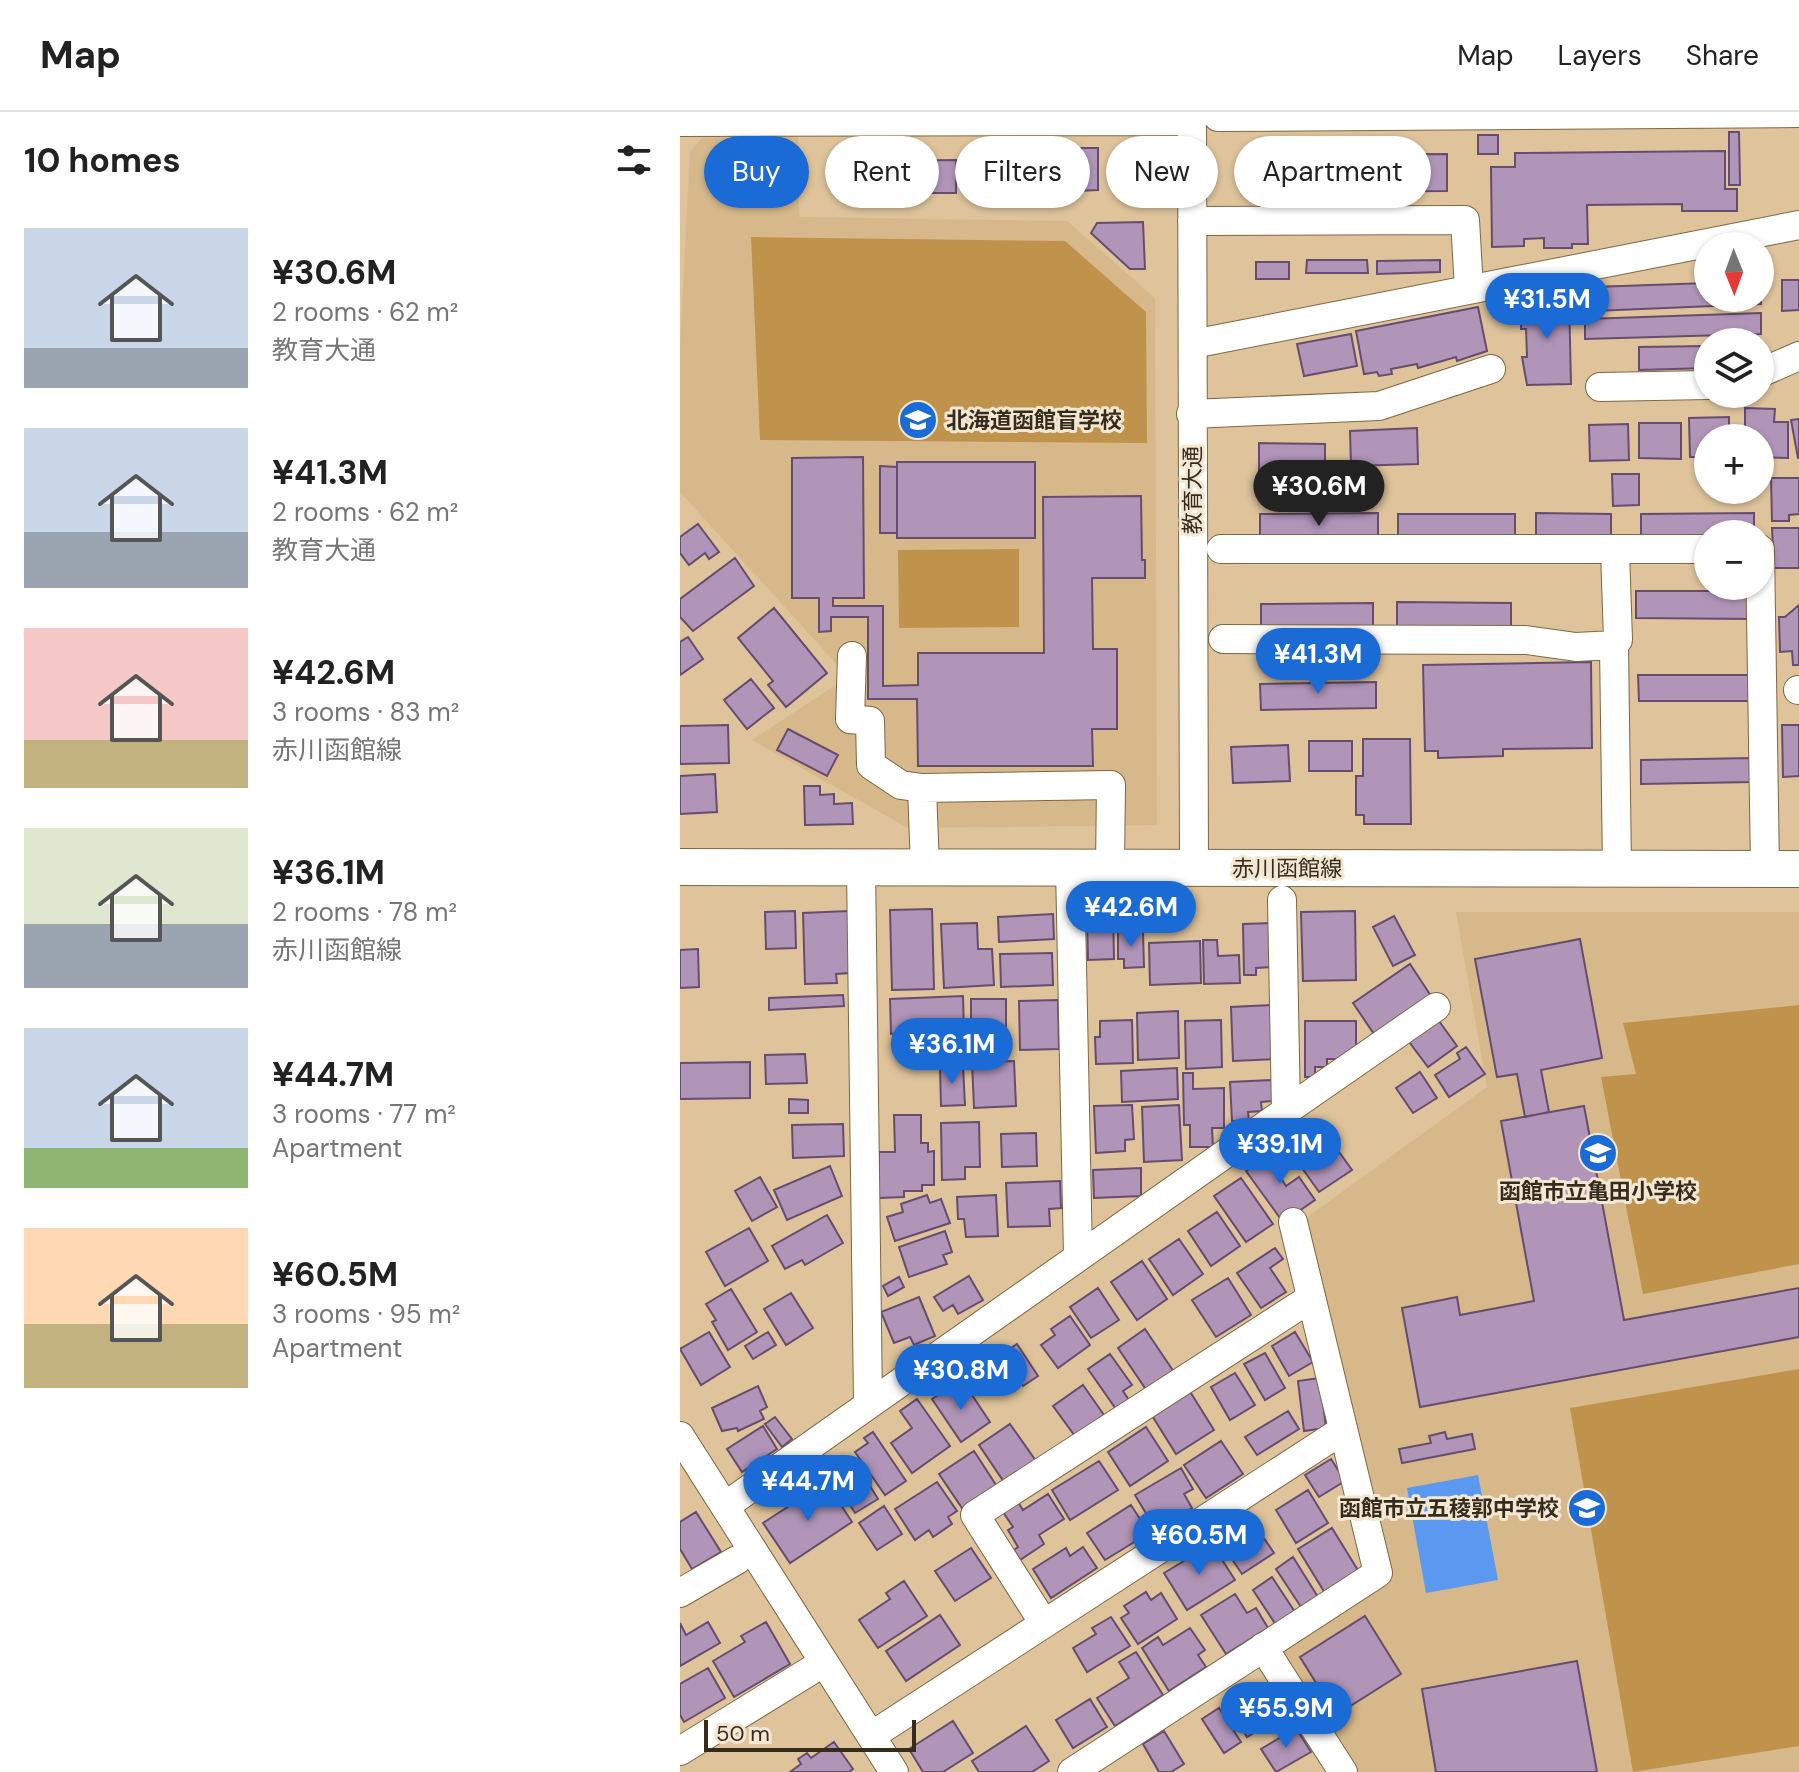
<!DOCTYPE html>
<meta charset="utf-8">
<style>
body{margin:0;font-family:"DM Sans","Noto Sans JP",sans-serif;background:#f2f2f2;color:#222;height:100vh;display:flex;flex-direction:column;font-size:30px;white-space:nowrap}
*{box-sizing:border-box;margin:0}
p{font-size:26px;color:#767676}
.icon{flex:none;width:44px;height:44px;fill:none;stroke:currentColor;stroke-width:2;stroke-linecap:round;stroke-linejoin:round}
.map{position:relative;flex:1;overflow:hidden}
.panel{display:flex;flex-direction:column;background:#fff;width:680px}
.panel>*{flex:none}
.banner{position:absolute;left:24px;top:24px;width:760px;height:72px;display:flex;gap:16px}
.needle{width:52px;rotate:179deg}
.controls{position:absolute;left:1014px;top:120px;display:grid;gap:16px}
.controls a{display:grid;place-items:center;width:80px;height:80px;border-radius:50%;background:#fff;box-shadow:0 2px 6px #0004;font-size:40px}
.scale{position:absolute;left:24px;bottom:20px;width:212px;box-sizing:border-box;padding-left:8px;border:4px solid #362c1c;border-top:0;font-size:22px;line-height:28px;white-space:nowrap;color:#362c1c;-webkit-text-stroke:6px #f3e6d2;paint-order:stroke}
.price{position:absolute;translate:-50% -68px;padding:0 18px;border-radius:28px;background:#1a6bd5;color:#fff;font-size:26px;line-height:52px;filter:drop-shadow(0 2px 4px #0008)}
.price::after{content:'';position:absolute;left:50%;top:48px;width:24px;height:18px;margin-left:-12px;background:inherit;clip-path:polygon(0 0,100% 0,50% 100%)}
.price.on{background:#222;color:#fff}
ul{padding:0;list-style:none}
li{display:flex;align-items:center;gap:24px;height:200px;padding:0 24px}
li span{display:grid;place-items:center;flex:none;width:224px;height:160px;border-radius:0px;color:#555}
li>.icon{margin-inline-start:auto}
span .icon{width:96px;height:96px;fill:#fffc;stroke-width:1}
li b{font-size:34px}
h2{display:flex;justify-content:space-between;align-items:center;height:96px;padding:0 24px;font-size:34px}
.pill{padding:0 28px;border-radius:36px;background:#fff;box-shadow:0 2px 6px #0004;font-size:28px;line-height:72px}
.pill.on{background:#1a6bd5;color:#fff}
header{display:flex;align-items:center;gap:48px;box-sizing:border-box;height:112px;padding:0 40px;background:#fff;border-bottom:2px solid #e0e0e0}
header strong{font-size:38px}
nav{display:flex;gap:44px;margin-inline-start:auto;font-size:28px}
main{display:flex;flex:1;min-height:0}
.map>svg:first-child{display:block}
.built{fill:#d6b88a}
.green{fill:#bf934b}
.water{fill:#5b98ef}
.building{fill:#b095b9;stroke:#664d6e;stroke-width:2}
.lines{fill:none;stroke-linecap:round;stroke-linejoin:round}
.minor-casing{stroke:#7f6743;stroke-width:30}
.major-casing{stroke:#7f6743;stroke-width:38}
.minor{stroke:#fff;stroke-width:28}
.major{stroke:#fff;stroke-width:36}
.labels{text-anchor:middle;stroke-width:6;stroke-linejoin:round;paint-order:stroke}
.poi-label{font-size:22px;font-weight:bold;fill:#362c1c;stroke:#f3e6d2;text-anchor:start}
.street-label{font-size:22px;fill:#362c1c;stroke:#f3e6d2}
</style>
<header>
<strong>Map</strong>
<nav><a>Map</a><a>Layers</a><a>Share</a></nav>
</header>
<main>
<section class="panel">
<h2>10 homes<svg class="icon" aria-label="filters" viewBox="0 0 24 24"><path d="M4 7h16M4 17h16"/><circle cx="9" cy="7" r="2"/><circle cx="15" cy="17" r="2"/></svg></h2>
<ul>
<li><span style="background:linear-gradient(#c9d6e8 75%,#9aa5b1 0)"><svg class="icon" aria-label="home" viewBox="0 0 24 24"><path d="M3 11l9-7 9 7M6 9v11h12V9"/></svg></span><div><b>¥30.6M</b><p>2 rooms · 62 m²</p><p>教育大通</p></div></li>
<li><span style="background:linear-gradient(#c9d6e8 65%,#9aa5b1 0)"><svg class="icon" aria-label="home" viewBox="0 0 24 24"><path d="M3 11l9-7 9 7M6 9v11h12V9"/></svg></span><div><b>¥41.3M</b><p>2 rooms · 62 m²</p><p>教育大通</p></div></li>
<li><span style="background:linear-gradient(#f6c9c9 70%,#c2b280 0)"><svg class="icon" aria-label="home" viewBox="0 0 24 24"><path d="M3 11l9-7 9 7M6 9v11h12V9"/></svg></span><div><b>¥42.6M</b><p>3 rooms · 83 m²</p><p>赤川函館線</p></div></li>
<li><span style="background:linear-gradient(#dfe7d0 60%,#9aa5b1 0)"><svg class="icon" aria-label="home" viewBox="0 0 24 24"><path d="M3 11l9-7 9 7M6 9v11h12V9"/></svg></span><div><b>¥36.1M</b><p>2 rooms · 78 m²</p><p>赤川函館線</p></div></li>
<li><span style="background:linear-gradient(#c9d6e8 75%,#8fb573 0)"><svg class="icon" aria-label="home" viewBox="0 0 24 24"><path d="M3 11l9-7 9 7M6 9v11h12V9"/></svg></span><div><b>¥44.7M</b><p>3 rooms · 77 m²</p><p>Apartment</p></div></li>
<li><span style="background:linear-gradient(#ffd9b3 60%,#c2b280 0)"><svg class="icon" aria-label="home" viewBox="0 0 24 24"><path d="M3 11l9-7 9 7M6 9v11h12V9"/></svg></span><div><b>¥60.5M</b><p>3 rooms · 95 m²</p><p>Apartment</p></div></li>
</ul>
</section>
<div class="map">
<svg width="1119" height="1660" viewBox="0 0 1119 1660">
<rect width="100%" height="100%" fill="#dec39b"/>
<path class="built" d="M118 24 119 105 387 109 475 186 477 713 228 716 72 628 160 570 162 558 0 380V236L10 40 22 26Z
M776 800H1119V1660H678L601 1541 710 1470 626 1106 807 975Z"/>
<path class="green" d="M71 125 385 129 466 200 467 331 80 328Z
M339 437V515L219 516 218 438Z
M1119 893V1152L963 1182 921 965 956 962 943 911Z
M1119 1257V1634L953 1660 890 1296Z"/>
<path class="water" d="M798 1363 818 1468 746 1481 727 1376Z"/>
<path class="building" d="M1049 20H1059L1060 73H1049Z
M798 23H818V42H798Z
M325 36H357V42L387 41 386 36H418V78L395 79V86L350 88 349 79 326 80Z
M1045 39V77H1057V99H1002V92L907 93 908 132H892V136H864V126L844 127V134L812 135 811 55H835V41Z
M767 42V79L573 80V43Z
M276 48V81H235V86H222V81L181 82V49Z
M463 110 465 157H450L411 121 417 111Z
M627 148H687L688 161H626Z
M760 148V160L697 162V149Z
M576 150H609V167H576Z
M1102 168H1119V198L1102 199Z
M1080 169 1081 192 914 199 913 175 1028 171V186H1080Z
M889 185 891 272 847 273 842 245H847L846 217H841V203H846L845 186Z
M798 195 807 239 777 249 776 245 738 256 737 252 711 257 712 262 699 264 697 260 684 262 676 219Z
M1081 201V222L905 227V207Z
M671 222 677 254 624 264 617 232Z
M1028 234V256L959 258V235Z
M1065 296 1095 297 1094 310H1108V346L1080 345V326H1065Z
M1049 305V326H1028V345H1010L1009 306Z
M1119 307V346H1118L1111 308Z
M959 311H1001V347L959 346Z
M948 312 949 348 910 349 909 313Z
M737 316 738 352 671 354 670 319Z
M579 331 645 332V360H613V366H590V361H579Z
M183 345 184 486H153V494H203V574L238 573V541H364L363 385 461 384 462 448H465V466H412L413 537H437V617H412L413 654H238L237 587H188V505H151V519L139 520V486H112V346Z
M217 350H355V426H217Z
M200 354 217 355V421H200Z
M932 362H959V393L933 394Z
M1091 366H1119V402L1109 403V409H1092Z
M698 401V429L580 430V402Z
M856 401 931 402V428L856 427Z
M1074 401V422L961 425V402Z
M718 402H835V425H718Z
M18 412 39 440 29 447 25 441 9 453 0 441V425Z
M1092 416H1119V456H1094Z
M55 446 74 474 13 519 0 505V487Z
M956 479H1073V507L956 506Z
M717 490 831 491V517H717Z
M693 491V515L581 516V492Z
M1119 493V553H1113L1112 539 1100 540 1099 505H1105Z
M94 496 147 561 106 595 88 573 93 569 58 526Z
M8 525 23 547 0 563V530Z
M911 550 912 636 823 637V644L758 646V639H745L743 553Z
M958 563H1073L1074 589H959Z
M71 567 94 596 67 617 44 588Z
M696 570V596L581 598 580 572Z
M48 613 49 651 0 652V614Z
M1102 613H1119V664L1103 665Z
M108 617 158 643 147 664 97 638Z
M683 627H730L731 712H684V703H676V664H683Z
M629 629H672V659H629Z
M608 633 610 669 553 671 551 635Z
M1072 646V670L961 672V648Z
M35 662 37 700 0 702V664Z
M124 674H140V683L154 682V692L172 691 173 712 125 713Z
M467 796V816L438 817 437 797Z
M252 797 254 877 212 878 210 798Z
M433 798 434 847 408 848 407 799Z
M115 799 116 836 86 837 85 800Z
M168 799 170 861 156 862 157 871 125 872 123 801Z
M675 799 676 868 623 869 621 800Z
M373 802 374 827 319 830 318 805Z
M714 804 735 843 713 854 693 815Z
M297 811 298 837H312L314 873 264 876 261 812Z
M592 811 593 855 576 856V863H564L563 812Z
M438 820H463L464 855 444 856V847H438Z
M900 827 922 946 861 958 869 1000 845 1005 837 962 817 965 795 847Z
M523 828H537L538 844 559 843 560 871 524 872Z
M520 829 521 871 470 873 469 831Z
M18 837 19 875 0 876V838Z
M372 841 373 873 321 875 320 842Z
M730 852 753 887 696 925 673 891Z
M163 883 164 894 89 898V886Z
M283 884 284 919 211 922 210 887Z
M291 887H326V937H291Z
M378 888 379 937 340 938 339 889Z
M593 893 596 947 553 949 551 895Z
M498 899 499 946 458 948 457 901Z
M452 908 453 951 416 952 415 925H420V909Z
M541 908 542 955 506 957 505 909Z
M625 909H676V939L670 947H647V955H635V965H625Z
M759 909 777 934 748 955 727 927Z
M281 931V949L235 951 234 933Z
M786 935 805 962 769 985 755 963 780 947 777 941Z
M125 942 127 971 86 972 85 943Z
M334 949 336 994 294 996 292 950Z
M70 950V986L0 987V951Z
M283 954 285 993 261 994 260 955Z
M497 956 498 987 442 990 441 959Z
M740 960 757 986 733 1001 716 976Z
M503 961H513V977L544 976V1016H532L533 1035H510V1013H504Z
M592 968 593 989 581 990 582 999 568 1000 569 1009H552L550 970Z
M109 987 128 988V1001H109Z
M452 993 454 1027 445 1028V1039L416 1041 414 994Z
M499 993 502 1048 464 1050 462 995Z
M904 994 944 1208 1119 1176V1225L740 1295 722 1196 777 1185 780 1203 854 1189 821 1009Z
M214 1003H241V1031H248V1040L254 1039V1073H242V1079H224V1085L199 1086V1040H215Z
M299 1010 300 1055H285V1067L262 1068 261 1011Z
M163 1012 164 1044 113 1046 112 1013Z
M356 1021 357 1054 322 1055 321 1022Z
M647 1023 672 1058 639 1080 615 1046Z
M597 1037 610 1055 599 1063 606 1074 619 1065 635 1088 603 1110 566 1059Z
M150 1054 162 1084 107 1108 94 1078Z
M461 1056V1084L414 1086 413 1058Z
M80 1065 97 1095 72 1109 55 1079Z
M561 1066 593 1112 566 1130 534 1084Z
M380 1069 381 1096 369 1097 370 1114 328 1115 326 1071Z
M247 1083 250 1091 261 1087 270 1111 215 1129 207 1105 223 1100 221 1092Z
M316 1083 318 1124 286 1125 284 1107H278L277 1085Z
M537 1100 560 1134 531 1154 508 1119Z
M147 1103 163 1131 125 1153 122 1148 105 1157 92 1134Z
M69 1116 88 1149 45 1174 26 1140Z
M265 1119 272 1140 263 1143 267 1152 229 1165 219 1135Z
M499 1127 523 1162 493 1183 469 1147Z
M595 1136 603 1147 590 1156 606 1180 581 1196 557 1161Z
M462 1149 487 1187 457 1208 431 1170Z
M289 1164 303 1188 278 1202 273 1193 263 1199 254 1185Z
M219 1165 224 1175 208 1184 203 1174Z
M548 1166 571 1203 536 1225 512 1188Z
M418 1176 439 1208 411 1226 390 1195Z
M51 1177 77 1220 48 1238 32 1210 36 1208 26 1192Z
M111 1181 133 1216 106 1233 84 1197Z
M239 1185 255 1224 234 1233 230 1225 214 1231 201 1200Z
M390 1204 410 1233 378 1256 361 1233 375 1223 371 1217Z
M465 1217 496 1263 469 1282 438 1236Z
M29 1220 50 1255 21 1273 0 1237Z
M88 1220 96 1233 73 1247 65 1234Z
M615 1220 633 1250 609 1264 592 1234Z
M337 1232 358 1264 343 1274 335 1263 327 1269 319 1256 327 1252 321 1243Z
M585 1241 605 1276 585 1288 564 1252Z
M430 1242 452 1273 443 1279 449 1288 436 1297 408 1257Z
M555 1261 575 1293 550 1308 531 1275Z
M640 1266 646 1316 624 1319 618 1269Z
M275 1272 284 1285 290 1280 310 1310 281 1330 252 1287Z
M403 1273 424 1303 395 1324 373 1294Z
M78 1274 87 1295 80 1299 84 1307 58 1319 57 1316 42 1319 32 1296Z
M509 1278 534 1318 496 1342 471 1302Z
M237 1287 270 1334 232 1361 211 1331 232 1316 220 1299Z
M608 1299 619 1317 577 1343 565 1325Z
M95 1305 112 1327 102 1335 85 1312Z
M330 1312 356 1349 324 1370 299 1333Z
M83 1314 97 1337 62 1360 47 1337Z
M466 1315 488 1349 450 1374 428 1340Z
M193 1320 226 1369 205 1383 175 1340 188 1331 184 1326Z
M765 1320 767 1327 792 1322 795 1337 722 1351 719 1337 751 1331 749 1324Z
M541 1329 563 1362 526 1386 504 1353Z
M294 1339 318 1376 284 1399 259 1362Z
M651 1347 665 1369 639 1385 625 1363Z
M174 1348 198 1387 175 1401 155 1369 167 1363 162 1355Z
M419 1349 438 1378 390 1408 372 1378Z
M501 1356 513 1377 504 1382 512 1396 476 1418 455 1383Z
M146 1370 172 1410 110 1451 83 1411Z
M257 1370 277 1399 268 1405 272 1412 253 1425 249 1418 235 1428 215 1397Z
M628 1378 648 1411 616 1431 596 1398Z
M368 1382 384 1407 359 1423 364 1432 340 1448 334 1438 338 1435 328 1418 333 1415 321 1397 336 1387 343 1398Z
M451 1393 469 1421 425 1448 407 1421Z
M204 1394 222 1422 197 1438 179 1411Z
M16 1400 41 1440 12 1457 0 1437V1410Z
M566 1400 594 1441 562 1462 534 1421Z
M652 1416 679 1460 645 1481 618 1437Z
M532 1432 555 1468 507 1498 484 1461Z
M403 1435 417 1456 371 1486 353 1457 386 1436 390 1444Z
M291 1436 311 1466 275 1489 255 1459Z
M613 1445 638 1485 621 1495 596 1457Z
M592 1465 615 1500 596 1513 573 1478Z
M224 1469 247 1504 198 1536 179 1508 210 1487 206 1481Z
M466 1480 471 1488 481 1481 497 1507 458 1532 441 1506 449 1501 444 1494Z
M555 1482 567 1501 576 1496 588 1516 546 1542 521 1503Z
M260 1503 280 1533 226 1569 206 1539Z
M685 1504 721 1562 656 1603 620 1545Z
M431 1505 450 1534 407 1560 393 1536 416 1522 412 1516Z
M28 1510 40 1531 0 1554V1511L6 1523Z
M86 1510 110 1552 54 1585 33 1549 65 1530 61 1524Z
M510 1516 525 1538 518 1543 526 1555 489 1579 462 1536 478 1525 483 1533Z
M456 1540 483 1583 435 1614 417 1586 449 1566 439 1550Z
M897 1549 917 1660H756L742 1577Z
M28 1556 45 1586 4 1610 0 1603V1572Z
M591 1577 606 1601 567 1625 552 1600Z
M410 1587 427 1615 393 1636 376 1608Z
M539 1596 561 1630 544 1641 522 1607Z
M273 1609 293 1641 263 1660H243L229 1637Z
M346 1614 369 1649 352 1660H299L292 1649Z
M616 1616 631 1640 596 1660 581 1637Z
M484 1619 504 1652 491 1660H479L463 1632Z
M154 1630 173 1657 169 1660H110L121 1652 118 1647 127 1641 131 1646Z"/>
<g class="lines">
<g class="minor-casing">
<path id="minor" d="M512 0 514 756
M538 5 1119 1
M0 10 512 9
M512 109 785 108 789 177
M513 232 1119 113
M1080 261 1119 244
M920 275 1028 273
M511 302 699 294 811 257
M541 437H1028
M1080 437 1085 757
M543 527 846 528 896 535 934 533 937 757
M934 533 938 528 935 439
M172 544 170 607 190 609 191 653 221 673 242 676 431 673 430 755
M1118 578H1119
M242 676 245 756
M181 755 188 1290
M390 755 398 1144
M606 999 756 895
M0 1324 214 1660
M45 1394 606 999 602 788
M0 1481 57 1448
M363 1510 295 1403 631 1186
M583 1535 663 1660
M191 1624 663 1318
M0 1639 143 1551
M392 1660 698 1461 613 1110"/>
</g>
<g class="major-casing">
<path id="major" d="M0 755 1119 757"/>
</g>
<use href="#minor" class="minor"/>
<use href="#major" class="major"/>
</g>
<defs>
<g id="school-disc" transform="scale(2)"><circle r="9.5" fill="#1a6bd5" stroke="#f3e6d2"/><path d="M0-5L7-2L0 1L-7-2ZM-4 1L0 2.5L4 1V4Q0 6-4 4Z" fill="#fff"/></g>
</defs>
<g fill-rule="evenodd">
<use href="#school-disc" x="238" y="308"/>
<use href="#school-disc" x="918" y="1041"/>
<use href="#school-disc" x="907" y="1396"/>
</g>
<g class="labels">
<g class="poi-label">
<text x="266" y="316">北海道函館盲学校</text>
<text x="918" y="1087" text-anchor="middle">函館市立亀田小学校</text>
<text x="879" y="1404" text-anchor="end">函館市立五稜郭中学校</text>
</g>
<g class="street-label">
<text transform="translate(512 378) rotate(-90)" y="8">教育大通</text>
<text x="607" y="764">赤川函館線</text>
</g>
</g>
</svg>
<div class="controls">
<a><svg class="needle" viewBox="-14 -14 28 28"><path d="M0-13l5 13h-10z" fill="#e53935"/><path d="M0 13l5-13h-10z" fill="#767676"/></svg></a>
<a><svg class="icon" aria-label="layers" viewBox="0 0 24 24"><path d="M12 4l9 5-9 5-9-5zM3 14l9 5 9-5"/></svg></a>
<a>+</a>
<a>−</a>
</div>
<div class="scale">50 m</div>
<b class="price" style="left:867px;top:229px">¥31.5M</b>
<b class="price on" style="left:639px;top:416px">¥30.6M</b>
<b class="price" style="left:638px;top:584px">¥41.3M</b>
<b class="price" style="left:451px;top:837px">¥42.6M</b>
<b class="price" style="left:272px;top:974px">¥36.1M</b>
<b class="price" style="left:600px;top:1074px">¥39.1M</b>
<b class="price" style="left:281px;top:1300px">¥30.8M</b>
<b class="price" style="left:128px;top:1411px">¥44.7M</b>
<b class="price" style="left:519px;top:1465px">¥60.5M</b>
<b class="price" style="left:606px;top:1638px">¥55.9M</b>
<div class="banner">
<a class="pill on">Buy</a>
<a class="pill">Rent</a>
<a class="pill">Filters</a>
<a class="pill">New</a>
<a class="pill">Apartment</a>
</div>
</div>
</main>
